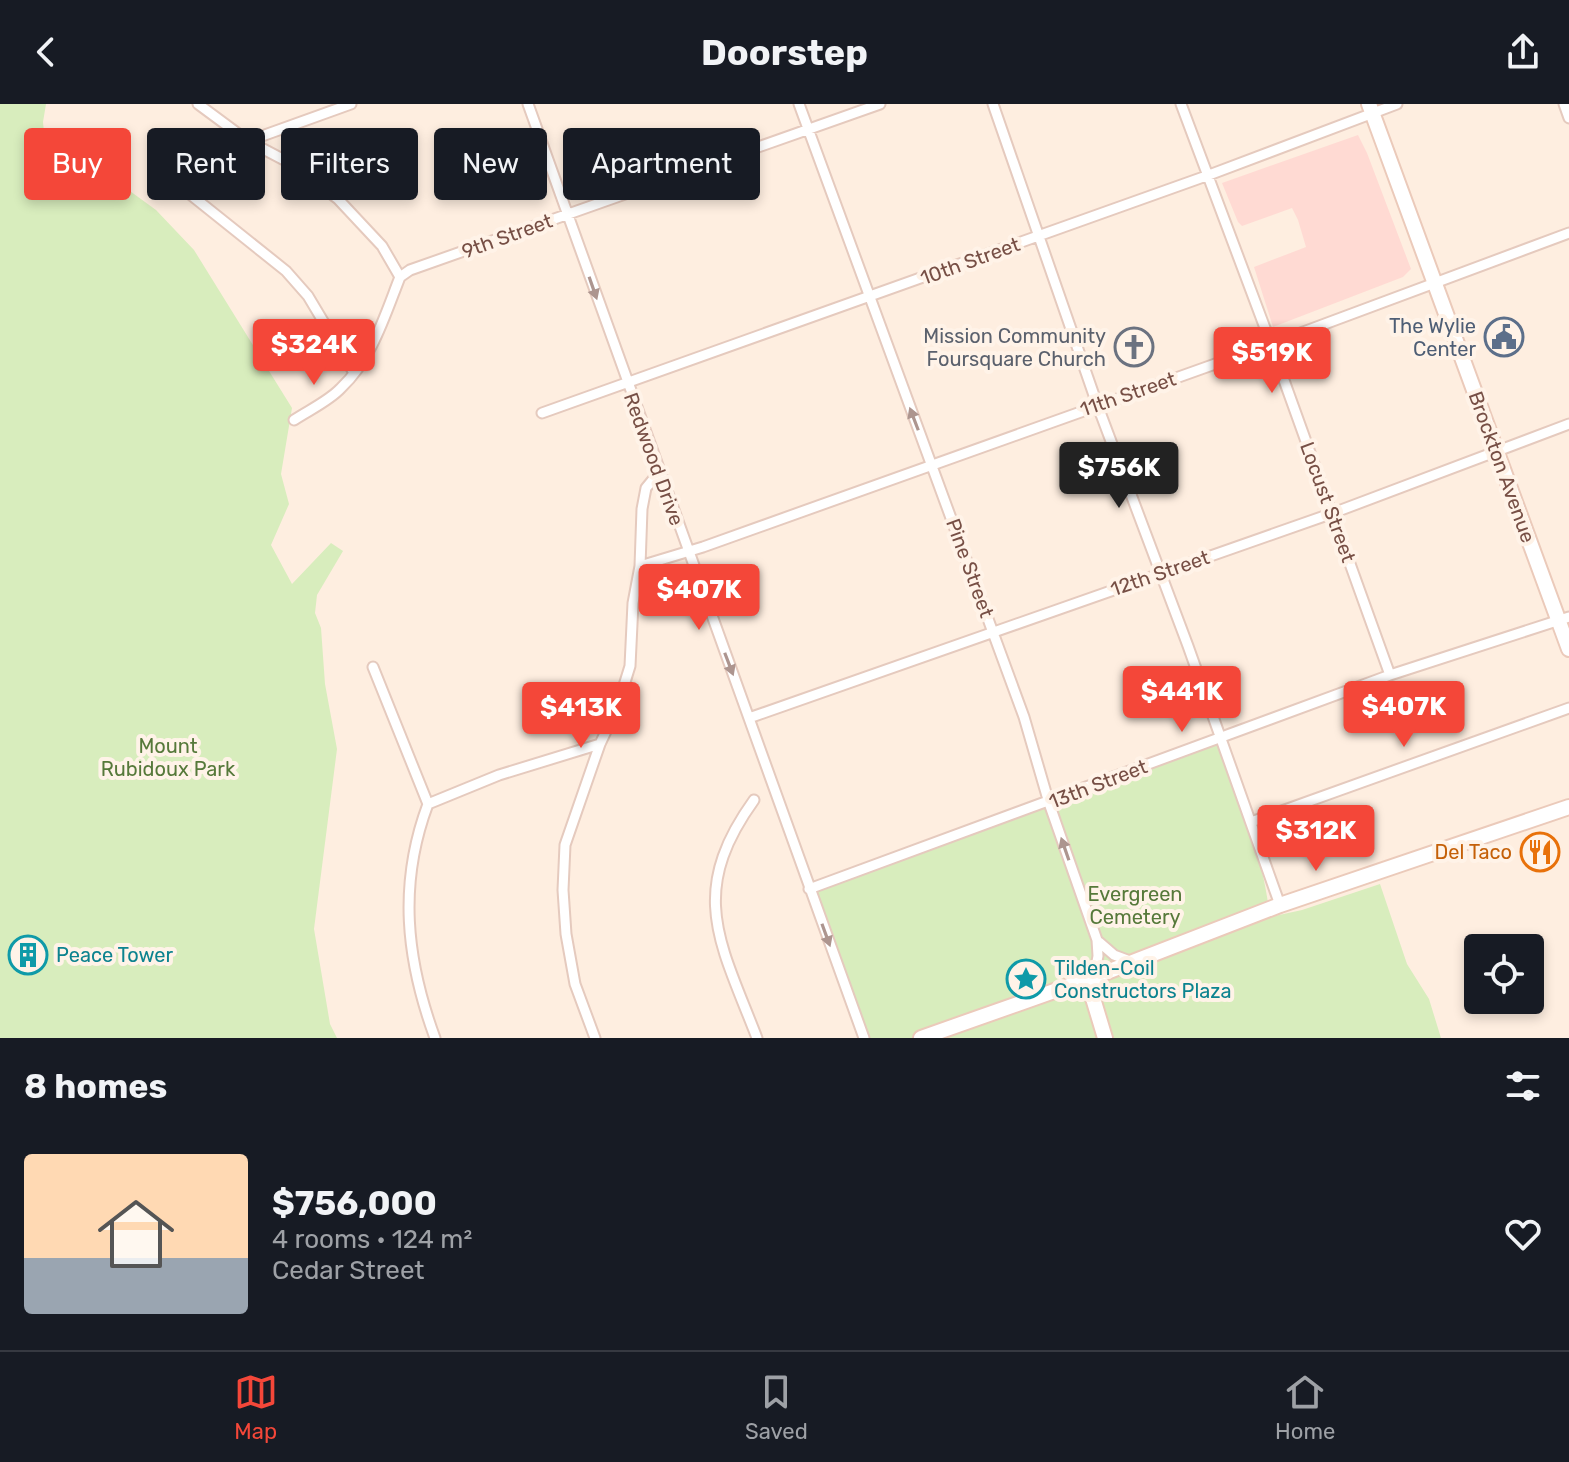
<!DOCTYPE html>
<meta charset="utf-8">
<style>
body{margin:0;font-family:Rubik,sans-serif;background:#20242c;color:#f1f3f6;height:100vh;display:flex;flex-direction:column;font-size:30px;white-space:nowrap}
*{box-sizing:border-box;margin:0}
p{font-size:26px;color:#9ea1a6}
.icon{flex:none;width:44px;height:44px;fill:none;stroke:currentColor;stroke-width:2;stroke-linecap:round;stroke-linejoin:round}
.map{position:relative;height:934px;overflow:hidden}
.sheet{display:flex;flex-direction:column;background:#171b24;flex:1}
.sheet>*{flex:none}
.banner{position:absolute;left:24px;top:24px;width:800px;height:72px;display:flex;gap:16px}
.tools{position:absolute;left:1464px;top:830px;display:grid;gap:16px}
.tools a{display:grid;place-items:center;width:80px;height:80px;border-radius:8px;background:#171b24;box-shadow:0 4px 12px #0003;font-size:40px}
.price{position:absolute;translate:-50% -68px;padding:0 18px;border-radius:8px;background:#f44739;color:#fff;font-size:26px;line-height:52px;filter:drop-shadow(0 2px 4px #0008)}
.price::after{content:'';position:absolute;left:50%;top:48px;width:24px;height:18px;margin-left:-12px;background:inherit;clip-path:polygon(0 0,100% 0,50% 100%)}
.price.selected{background:#222;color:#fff}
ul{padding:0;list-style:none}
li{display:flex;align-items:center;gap:24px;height:200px;padding:0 24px}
li span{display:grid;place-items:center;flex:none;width:224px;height:160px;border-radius:8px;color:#555}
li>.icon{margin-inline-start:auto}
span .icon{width:96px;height:96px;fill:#fffc;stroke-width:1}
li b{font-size:34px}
h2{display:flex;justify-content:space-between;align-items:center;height:96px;padding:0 24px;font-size:34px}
.tag{padding:0 28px;border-radius:8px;background:#171b24;box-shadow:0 4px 12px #0003;font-size:28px;line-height:72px}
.tag.selected{background:#f44739;color:#fff}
header{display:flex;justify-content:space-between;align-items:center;height:104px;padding:0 24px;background:#171b24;font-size:36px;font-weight:700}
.tab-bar{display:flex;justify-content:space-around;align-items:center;height:112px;border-top:2px solid #363941;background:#171b24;font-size:22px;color:#9ea1a6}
.tab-bar a{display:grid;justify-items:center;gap:4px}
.tab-bar .selected{color:#f44739}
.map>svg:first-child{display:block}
.commercial{fill:#ffdad3}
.green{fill:#d8edbd}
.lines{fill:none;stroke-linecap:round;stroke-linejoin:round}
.street-casing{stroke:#e5cabe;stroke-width:13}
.secondary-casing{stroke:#ebcaba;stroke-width:18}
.street{stroke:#fff;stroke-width:9}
.secondary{stroke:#fff;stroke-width:14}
.oneway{fill:#ad958f}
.labels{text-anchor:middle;stroke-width:8;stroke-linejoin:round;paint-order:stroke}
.street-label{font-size:20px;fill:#774f45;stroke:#fff3e8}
.service-label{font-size:20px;fill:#4e5e75;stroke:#fff3e8;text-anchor:end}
.worship-label{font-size:20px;fill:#5b616d;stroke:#fff3e8;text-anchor:end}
.park-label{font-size:20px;fill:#56793a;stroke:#fff3e8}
.food-label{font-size:20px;fill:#c56008;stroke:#fff3e8;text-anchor:end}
.culture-label{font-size:20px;fill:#0d838f;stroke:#fff3e8;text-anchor:start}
</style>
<header><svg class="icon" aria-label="back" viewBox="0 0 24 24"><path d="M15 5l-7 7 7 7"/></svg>Doorstep<svg class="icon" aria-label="share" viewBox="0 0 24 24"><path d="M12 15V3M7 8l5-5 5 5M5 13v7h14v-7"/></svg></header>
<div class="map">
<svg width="1569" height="934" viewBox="0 0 1569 934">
<rect width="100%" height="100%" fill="#feeee0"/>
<path class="commercial" d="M1358 31 1367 49 1411 165 1403 173 1273 223 1254 163 1306 143 1298 116 1292 104 1242 122 1238 118 1222 79Z"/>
<path class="green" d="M0 0H46L43 18 48 70 112 74 156 106 194 146 292 304 281 370 289 400 271 441 292 480 331 439 343 447 317 491 315 509 321 524 325 580 337 645 314 825 330 920 337 934H0Z
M1218 633C1239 692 1263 750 1270 813L1302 806 1380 780 1407 860 1429 895 1441 934H866L808 780Z"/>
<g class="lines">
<g class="street-casing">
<path id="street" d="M198 0 248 37 290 59 338 95 382 142 400 173
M528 0 864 934
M799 0 1024 613 1049 699 1097 836 1098 852 1094 873
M993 0 1097 300 1188 542 1280 801
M1181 0 1271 240 1390 571
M1564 0 1569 14
M248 37 351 0
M176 79 286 167 308 192 354 269
M542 309 1209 71 1397 0
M294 316C309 306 329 297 341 284 372 255 385 211 400 173L410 166 880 0
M640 462 703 443 1271 240 1569 129
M373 563 428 700C398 780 406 855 435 934
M749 614 1333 409 1569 320
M754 696C687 789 720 838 757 934
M428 700 499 671 600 640
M1251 718 1569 604
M809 785 1390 571 1569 513
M1099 838 1114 851 1130 857
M595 934 575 880 566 830 563 786 565 741 600 640 617 604 630 562 633 499 640 462 642 405 646 384 660 367"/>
</g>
<g class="secondary-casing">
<path id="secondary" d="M1369 0 1569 545
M1094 873 1092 891 1105 934
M921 934 1094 873 1280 801 1569 703"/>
</g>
<use href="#street" class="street"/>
<use href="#secondary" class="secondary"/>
</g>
<defs><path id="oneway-solid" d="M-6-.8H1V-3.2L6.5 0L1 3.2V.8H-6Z" transform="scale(2)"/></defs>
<g class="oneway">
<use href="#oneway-solid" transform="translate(593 184) rotate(71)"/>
<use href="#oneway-solid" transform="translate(914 315) rotate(-111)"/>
<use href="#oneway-solid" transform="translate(729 560) rotate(69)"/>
<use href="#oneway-solid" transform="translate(1065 745) rotate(-109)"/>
<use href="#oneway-solid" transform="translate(826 831) rotate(70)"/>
</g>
<defs>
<g id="civic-ring" transform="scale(2)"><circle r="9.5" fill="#fff3e8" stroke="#5c6f8a" stroke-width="1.5"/><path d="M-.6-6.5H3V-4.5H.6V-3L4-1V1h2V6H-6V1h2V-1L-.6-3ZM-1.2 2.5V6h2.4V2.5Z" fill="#5c6f8a"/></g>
<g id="church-ring" transform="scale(2)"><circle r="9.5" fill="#fff3e8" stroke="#6b7280" stroke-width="1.5"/><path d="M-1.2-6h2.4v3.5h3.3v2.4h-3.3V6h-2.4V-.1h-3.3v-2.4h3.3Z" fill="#6b7280"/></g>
<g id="restaurant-ring" transform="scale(2)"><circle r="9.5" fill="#fff3e8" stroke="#e8710a" stroke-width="1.5"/><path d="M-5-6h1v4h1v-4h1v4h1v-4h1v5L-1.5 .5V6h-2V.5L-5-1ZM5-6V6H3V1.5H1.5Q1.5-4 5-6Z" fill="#e8710a"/></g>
<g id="building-ring" transform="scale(2)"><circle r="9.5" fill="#fff3e8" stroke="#0f9aa8" stroke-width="1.5"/><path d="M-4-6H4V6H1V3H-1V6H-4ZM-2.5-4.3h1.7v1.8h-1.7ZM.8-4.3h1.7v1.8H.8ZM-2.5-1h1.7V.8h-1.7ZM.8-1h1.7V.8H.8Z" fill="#0f9aa8"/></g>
<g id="sight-ring" transform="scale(2)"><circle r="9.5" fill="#fff3e8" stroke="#0f9aa8" stroke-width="1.5"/><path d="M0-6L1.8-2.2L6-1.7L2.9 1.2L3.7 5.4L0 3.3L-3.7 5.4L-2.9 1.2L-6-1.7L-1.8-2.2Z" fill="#0f9aa8"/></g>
</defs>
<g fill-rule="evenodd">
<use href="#civic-ring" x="1504" y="233"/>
<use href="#church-ring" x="1134" y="243"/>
<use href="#restaurant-ring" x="1540" y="748"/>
<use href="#building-ring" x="28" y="851"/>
<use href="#sight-ring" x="1026" y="875"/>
</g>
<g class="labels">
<g class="street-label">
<text transform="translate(507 132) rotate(-20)" y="7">9th Street</text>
<text transform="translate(970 157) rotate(-20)" y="7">10th Street</text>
<text transform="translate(1128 290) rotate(-19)" y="7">11th Street</text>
<text transform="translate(654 355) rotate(70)" y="7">Redwood Drive</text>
<text transform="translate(1502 363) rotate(70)" y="7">Brockton Avenue</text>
<text transform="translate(1328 398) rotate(70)" y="7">Locust Street</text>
<text transform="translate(970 464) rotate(70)" y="7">Pine Street</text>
<text transform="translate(1160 469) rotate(-19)" y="7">12th Street</text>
<text transform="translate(1098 680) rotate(-21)" y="7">13th Street</text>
</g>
<g class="service-label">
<text x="1476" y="229">The Wylie<tspan x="1476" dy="23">Center</tspan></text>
</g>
<g class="worship-label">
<text x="1106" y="239">Mission Community<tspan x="1106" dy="23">Foursquare Church</tspan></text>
</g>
<g class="park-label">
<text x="168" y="649">Mount<tspan x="168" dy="23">Rubidoux Park</tspan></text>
<text x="1135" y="797">Evergreen<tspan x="1135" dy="23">Cemetery</tspan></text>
</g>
<g class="food-label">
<text x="1512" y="755">Del Taco</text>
</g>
<g class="culture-label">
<text x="56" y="858">Peace Tower</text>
<text x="1054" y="871">Tilden-Coil<tspan x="1054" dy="23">Constructors Plaza</tspan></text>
</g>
</g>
</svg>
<div class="tools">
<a><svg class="icon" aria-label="locate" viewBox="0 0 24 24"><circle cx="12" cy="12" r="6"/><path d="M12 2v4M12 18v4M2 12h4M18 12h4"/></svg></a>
</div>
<b class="price" style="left:314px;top:283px">$324K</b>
<b class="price" style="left:1272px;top:291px">$519K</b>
<b class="price selected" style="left:1119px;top:406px">$756K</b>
<b class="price" style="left:699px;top:528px">$407K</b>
<b class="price" style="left:1182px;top:630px">$441K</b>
<b class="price" style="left:1404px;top:645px">$407K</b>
<b class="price" style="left:581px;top:646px">$413K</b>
<b class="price" style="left:1316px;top:769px">$312K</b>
<div class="banner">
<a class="tag selected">Buy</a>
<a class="tag">Rent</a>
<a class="tag">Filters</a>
<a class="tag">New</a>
<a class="tag">Apartment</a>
</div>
</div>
<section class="sheet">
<h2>8 homes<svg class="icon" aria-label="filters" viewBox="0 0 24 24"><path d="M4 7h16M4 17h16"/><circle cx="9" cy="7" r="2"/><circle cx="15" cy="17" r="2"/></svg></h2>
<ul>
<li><span style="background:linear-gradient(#ffd9b3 65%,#9aa5b1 0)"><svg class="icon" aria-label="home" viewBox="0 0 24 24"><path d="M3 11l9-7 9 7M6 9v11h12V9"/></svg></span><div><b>$756,000</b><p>4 rooms · 124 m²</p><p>Cedar Street</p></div><svg class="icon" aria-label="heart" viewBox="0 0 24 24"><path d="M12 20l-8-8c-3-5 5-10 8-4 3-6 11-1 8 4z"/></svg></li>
</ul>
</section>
<nav class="tab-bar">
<a class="selected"><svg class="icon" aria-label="map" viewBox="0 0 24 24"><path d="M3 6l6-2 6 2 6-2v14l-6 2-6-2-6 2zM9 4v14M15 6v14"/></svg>Map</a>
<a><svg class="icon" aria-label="saved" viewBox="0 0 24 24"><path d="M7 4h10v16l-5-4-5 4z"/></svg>Saved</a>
<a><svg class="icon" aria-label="home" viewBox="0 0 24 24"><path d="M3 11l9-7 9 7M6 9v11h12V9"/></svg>Home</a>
</nav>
